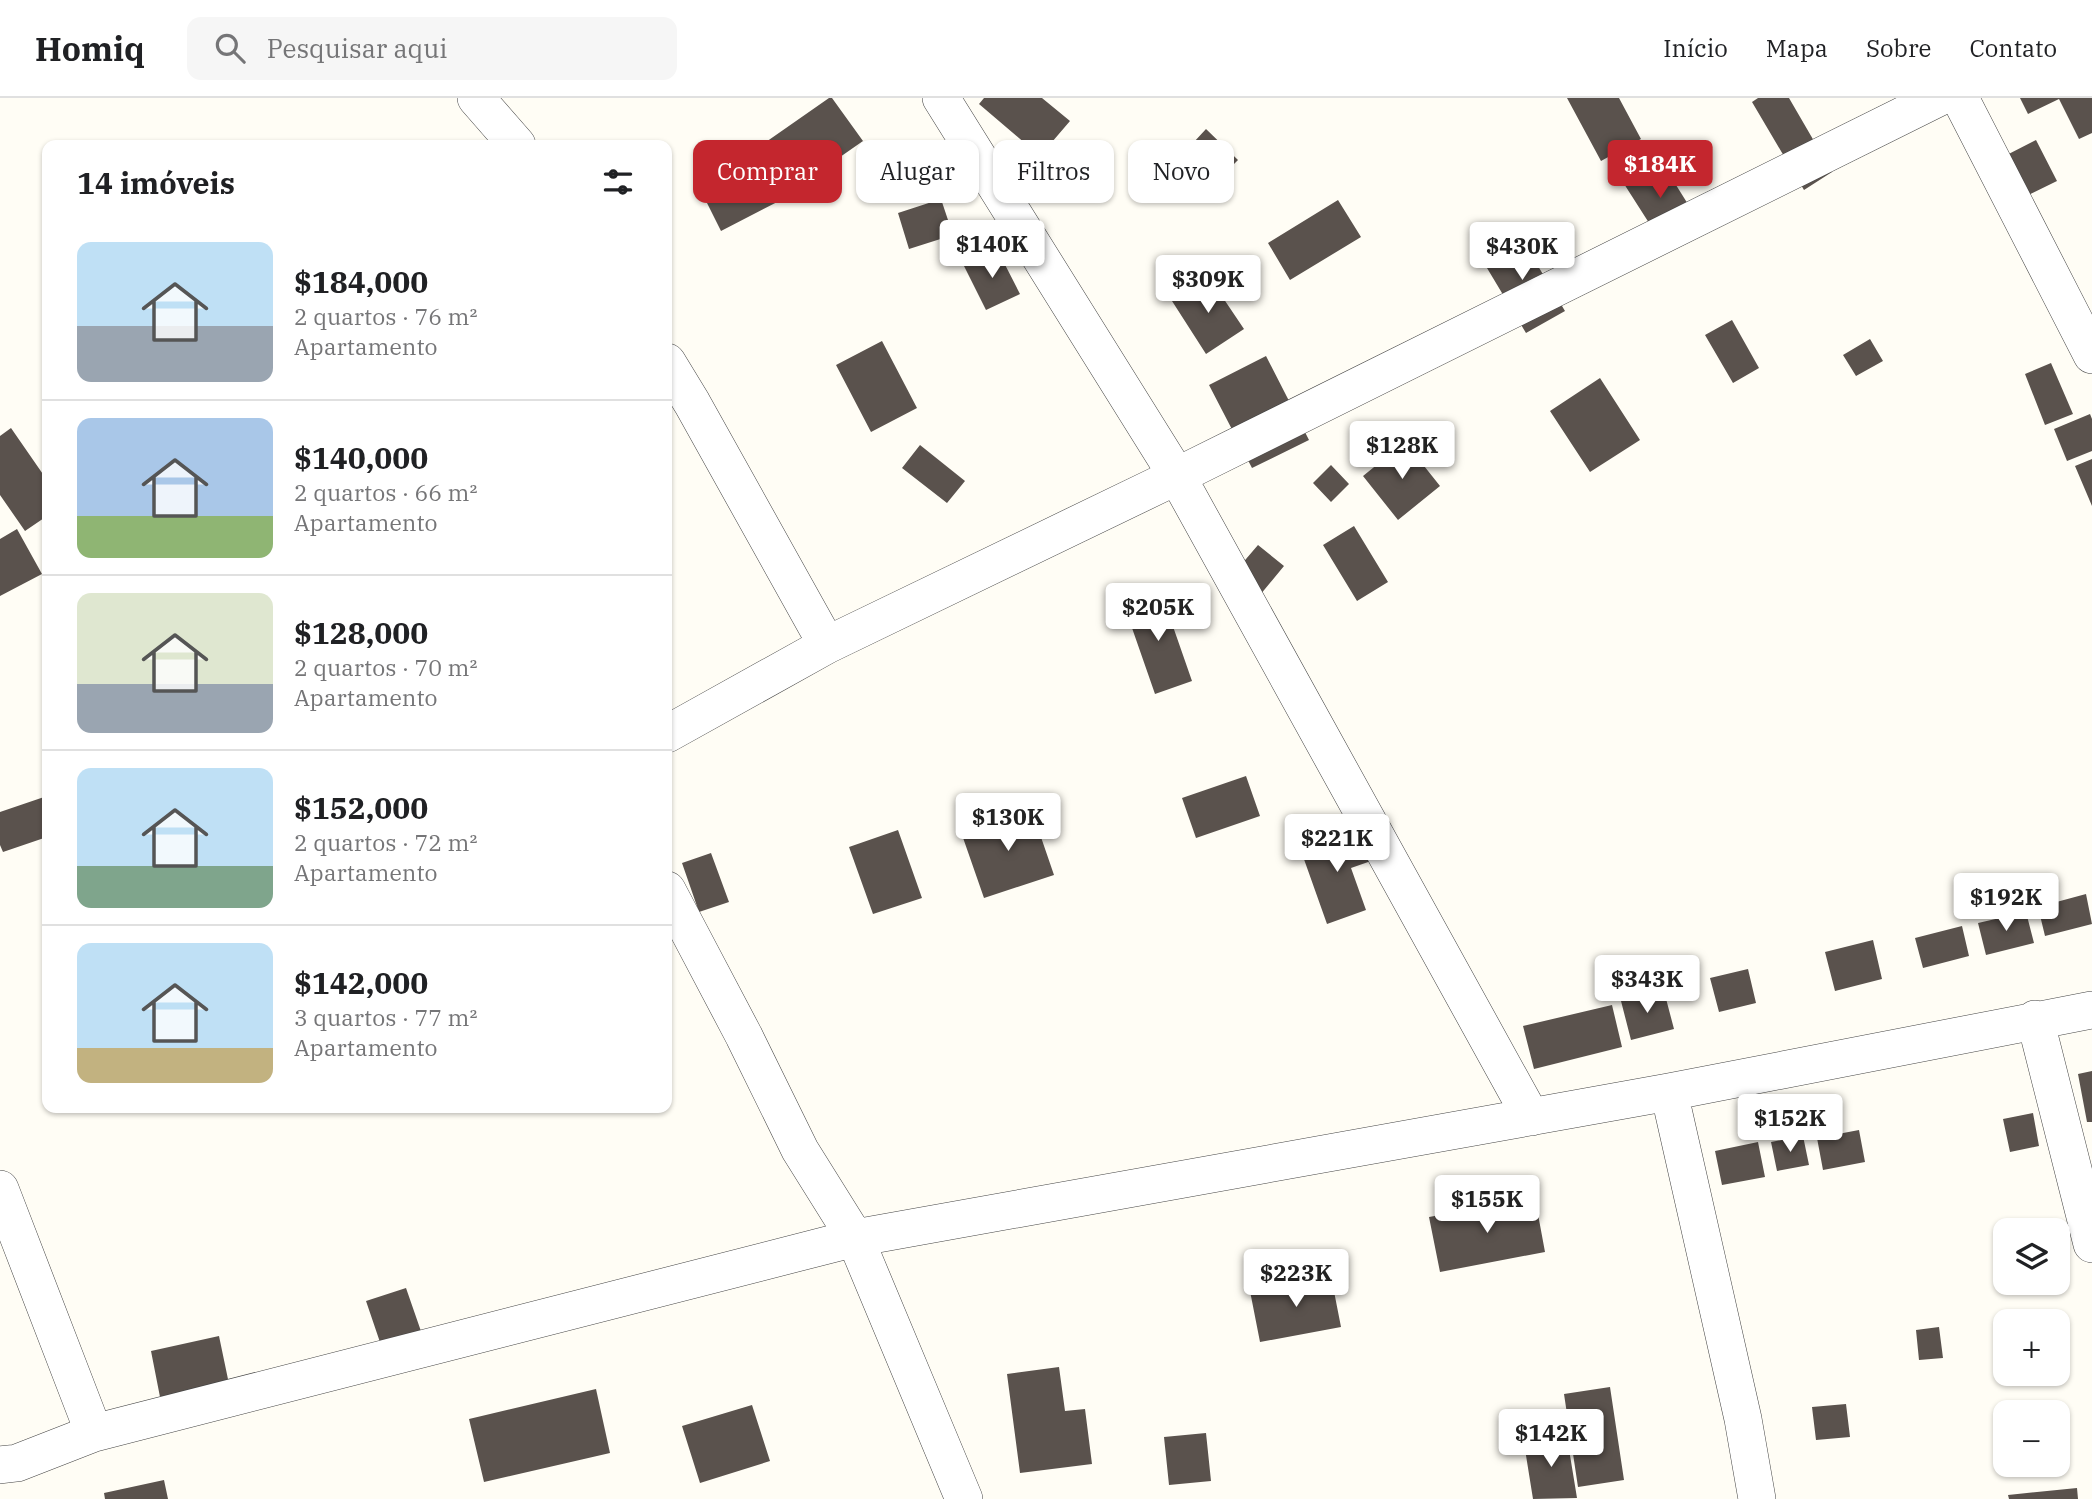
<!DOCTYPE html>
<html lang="pt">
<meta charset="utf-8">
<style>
body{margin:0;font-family:"IBM Plex Serif",serif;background:#f6f6f6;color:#202124;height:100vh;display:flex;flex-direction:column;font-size:26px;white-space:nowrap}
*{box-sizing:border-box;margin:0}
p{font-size:23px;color:#757577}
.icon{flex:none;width:38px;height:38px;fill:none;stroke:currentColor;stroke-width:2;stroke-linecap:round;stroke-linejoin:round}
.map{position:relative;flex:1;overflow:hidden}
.details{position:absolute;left:42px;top:42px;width:630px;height:973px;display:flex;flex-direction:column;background:#fff;border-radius:14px;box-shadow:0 2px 5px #0004}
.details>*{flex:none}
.banner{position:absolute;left:693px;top:42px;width:665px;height:63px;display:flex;gap:14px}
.fabs{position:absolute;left:1993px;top:1120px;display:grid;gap:14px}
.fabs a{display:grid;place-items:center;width:77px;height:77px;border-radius:14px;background:#fff;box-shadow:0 2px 5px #0004;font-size:35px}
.price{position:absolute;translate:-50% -60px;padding:0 16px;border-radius:7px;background:#fff;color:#222;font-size:23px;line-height:46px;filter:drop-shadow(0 2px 4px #0008)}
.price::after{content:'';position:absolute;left:50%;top:42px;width:21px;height:16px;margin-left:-10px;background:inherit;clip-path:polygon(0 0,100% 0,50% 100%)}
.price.on{background:#c4262e;color:#fff}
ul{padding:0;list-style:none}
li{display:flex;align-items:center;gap:21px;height:175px;padding:0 35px}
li+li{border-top:2px solid #e0e0e0}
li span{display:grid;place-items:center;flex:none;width:196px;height:140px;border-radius:14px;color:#555}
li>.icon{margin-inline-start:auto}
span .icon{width:84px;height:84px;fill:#fffc;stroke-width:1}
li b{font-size:30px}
h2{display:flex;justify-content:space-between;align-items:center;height:84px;padding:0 35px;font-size:30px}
.pill{padding:0 24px;border-radius:14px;background:#fff;box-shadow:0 2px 5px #0004;font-size:24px;line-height:63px}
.pill.on{background:#c4262e;color:#fff}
header{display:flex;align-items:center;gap:42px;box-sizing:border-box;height:98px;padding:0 35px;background:#fff;border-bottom:2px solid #e0e0e0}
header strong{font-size:33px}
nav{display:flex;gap:38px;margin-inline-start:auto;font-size:24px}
.search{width:490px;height:63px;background:#f6f6f6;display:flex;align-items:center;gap:18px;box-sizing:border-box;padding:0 24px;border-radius:14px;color:#757577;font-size:26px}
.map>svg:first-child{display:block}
.building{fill:#5a524d}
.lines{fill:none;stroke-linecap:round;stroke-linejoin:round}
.minor-casing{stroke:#444;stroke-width:38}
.minor{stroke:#fff;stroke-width:37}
</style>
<header>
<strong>Homiq</strong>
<div class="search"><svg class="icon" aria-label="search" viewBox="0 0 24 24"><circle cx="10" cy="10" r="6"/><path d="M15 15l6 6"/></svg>Pesquisar aqui</div>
<nav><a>Início</a><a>Mapa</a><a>Sobre</a><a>Contato</a></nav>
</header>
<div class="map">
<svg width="2092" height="1401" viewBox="0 0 2092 1401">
<rect width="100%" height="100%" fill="#fffdf5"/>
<path class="building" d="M829 0H832L863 43 787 96 772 74 785 100 721 133 703 97 765 65 756 51Z
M984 0H1042L1070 23 1040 58 979 6Z
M1567 0H1619L1641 41 1601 63Z
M1758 0H1789L1832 74 1804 92 1752 4Z
M2020 0H2092V35L2079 41 2059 1 2028 16Z
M1206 31 1238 62 1212 88 1181 58Z
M2036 42 2057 83 2016 103 1995 63Z
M1656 55 1701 127 1665 150 1619 78Z
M941 101 953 137 909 151 898 115Z
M1338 102 1361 139 1290 182 1268 145Z
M1517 133 1565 213 1526 235 1478 155Z
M997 151 1020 196 986 212 964 168Z
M1209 179 1244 231 1206 256 1172 203Z
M1732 222 1759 270 1733 285 1705 237Z
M1870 241 1883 263 1856 278 1843 257Z
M882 243 917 310 871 334 836 267Z
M1266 258 1309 342 1252 370 1209 287Z
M2051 265 2073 316 2045 327 2025 276Z
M1600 280 1640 342 1590 374 1550 313Z
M2090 316 2092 321V353L2067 363 2054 331Z
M11 330 47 382V418L25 433 0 397V338Z
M1405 344 1440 388 1398 422 1363 378Z
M920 347 965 383 947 405 902 370Z
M2092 361V408L2075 368Z
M1331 367 1349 386 1331 404 1313 385Z
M1354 428 1388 484 1357 503 1323 447Z
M17 431 42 476 0 498V441Z
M1258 447 1284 468 1260 497 1234 475Z
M1161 494 1192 583 1155 596 1124 507Z
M1246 678 1260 718 1196 740 1182 700Z
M47 698V739L3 754 0 747V714Z
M1031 710 1054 777 984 800 961 734Z
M1359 730 1371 763 1351 770 1366 812 1327 826 1300 750Z
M898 732 922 800 873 816 849 749Z
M711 755 729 804 699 814 682 765Z
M2086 796 2092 826 2045 838 2038 809Z
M2026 814 2034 845 1986 857 1978 825Z
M1962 828 1969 858 1923 870 1915 840Z
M1873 842 1882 881 1835 893 1825 854Z
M1748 871 1756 905 1719 914 1710 880Z
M1664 893 1674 931 1631 942 1621 903Z
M1612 907 1622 949 1534 971 1523 928Z
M2092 973V1024H2087L2078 976Z
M2033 1015 2039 1048 2010 1054 2003 1021Z
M1859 1032 1865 1064 1823 1072 1817 1040Z
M1803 1038 1809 1067 1777 1073 1771 1044Z
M1758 1044 1765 1079 1722 1087 1715 1053Z
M1535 1100 1545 1154 1440 1174 1429 1119Z
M1331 1178 1341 1229 1260 1244 1250 1193Z
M406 1190 423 1239 383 1253 366 1203Z
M1939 1229 1943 1260 1919 1262 1916 1232Z
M219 1238 229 1286 160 1299 151 1253Z
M1059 1269 1065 1313 1085 1311 1092 1366 1020 1375 1007 1276Z
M1610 1289 1624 1382 1578 1389 1564 1296Z
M596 1291 610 1355 484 1384 469 1321Z
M1846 1306 1850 1339 1816 1342 1812 1309Z
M752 1307 770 1363 700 1385 682 1328Z
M1206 1335 1211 1383 1169 1387 1164 1339Z
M1567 1339 1577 1400 1533 1401 1524 1345Z
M164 1382 168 1401H105L104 1395Z
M2077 1390 2078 1401H2009L2008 1397Z"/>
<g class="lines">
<g class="minor-casing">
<path id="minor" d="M476 0 517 47
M941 0 1177 378 1531 1019
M1960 0 2092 257
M667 264 692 305 827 547 667 636
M827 547 1177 378 1938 0
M667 792 744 938 800 1052 855 1140 964 1401
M2035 921 2092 1146
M1669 994 1743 1321 1757 1401
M0 1091 94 1335
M0 1367 17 1365 94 1335 855 1140 1669 994 2092 912"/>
</g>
<use href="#minor" class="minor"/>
</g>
</svg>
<div class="fabs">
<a><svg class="icon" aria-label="layers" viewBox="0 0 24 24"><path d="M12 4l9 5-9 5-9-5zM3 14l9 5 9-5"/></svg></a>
<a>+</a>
<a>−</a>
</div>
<b class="price on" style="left:1660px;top:102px">$184K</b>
<b class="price" style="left:992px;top:182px">$140K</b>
<b class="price" style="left:1522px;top:184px">$430K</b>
<b class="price" style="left:1208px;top:217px">$309K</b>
<b class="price" style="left:1402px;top:383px">$128K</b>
<b class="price" style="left:1158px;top:545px">$205K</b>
<b class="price" style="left:1008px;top:755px">$130K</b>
<b class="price" style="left:1337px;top:776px">$221K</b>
<b class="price" style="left:2006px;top:835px">$192K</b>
<b class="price" style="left:1647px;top:917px">$343K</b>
<b class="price" style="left:1790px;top:1056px">$152K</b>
<b class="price" style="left:1487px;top:1137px">$155K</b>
<b class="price" style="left:1296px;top:1211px">$223K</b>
<b class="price" style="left:1551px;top:1371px">$142K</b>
<div class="banner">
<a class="pill on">Comprar</a>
<a class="pill">Alugar</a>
<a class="pill">Filtros</a>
<a class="pill">Novo</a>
</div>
<section class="details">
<h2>14 imóveis<svg class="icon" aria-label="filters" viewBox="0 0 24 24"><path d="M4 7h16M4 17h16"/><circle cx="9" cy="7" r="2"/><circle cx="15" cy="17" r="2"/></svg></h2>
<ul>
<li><span style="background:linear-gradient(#bfe0f5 60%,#9aa5b1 0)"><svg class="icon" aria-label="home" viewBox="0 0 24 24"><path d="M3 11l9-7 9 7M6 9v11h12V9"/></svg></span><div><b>$184,000</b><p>2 quartos · 76 m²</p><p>Apartamento</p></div></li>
<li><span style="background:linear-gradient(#a9c7e8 70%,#8fb573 0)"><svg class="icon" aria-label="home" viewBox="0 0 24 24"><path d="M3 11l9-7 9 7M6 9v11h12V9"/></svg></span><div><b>$140,000</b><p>2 quartos · 66 m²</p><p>Apartamento</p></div></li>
<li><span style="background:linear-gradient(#dfe7d0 65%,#9aa5b1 0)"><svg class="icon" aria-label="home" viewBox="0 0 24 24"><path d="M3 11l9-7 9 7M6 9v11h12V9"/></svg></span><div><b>$128,000</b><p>2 quartos · 70 m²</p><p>Apartamento</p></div></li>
<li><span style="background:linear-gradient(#bfe0f5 70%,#7fa58c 0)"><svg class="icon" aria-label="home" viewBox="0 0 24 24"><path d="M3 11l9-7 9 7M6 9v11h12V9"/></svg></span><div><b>$152,000</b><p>2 quartos · 72 m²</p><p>Apartamento</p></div></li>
<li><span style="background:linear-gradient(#bfe0f5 75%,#c2b280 0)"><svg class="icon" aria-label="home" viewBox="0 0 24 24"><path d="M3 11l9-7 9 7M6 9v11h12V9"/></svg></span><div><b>$142,000</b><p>3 quartos · 77 m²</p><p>Apartamento</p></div></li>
</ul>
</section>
</div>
